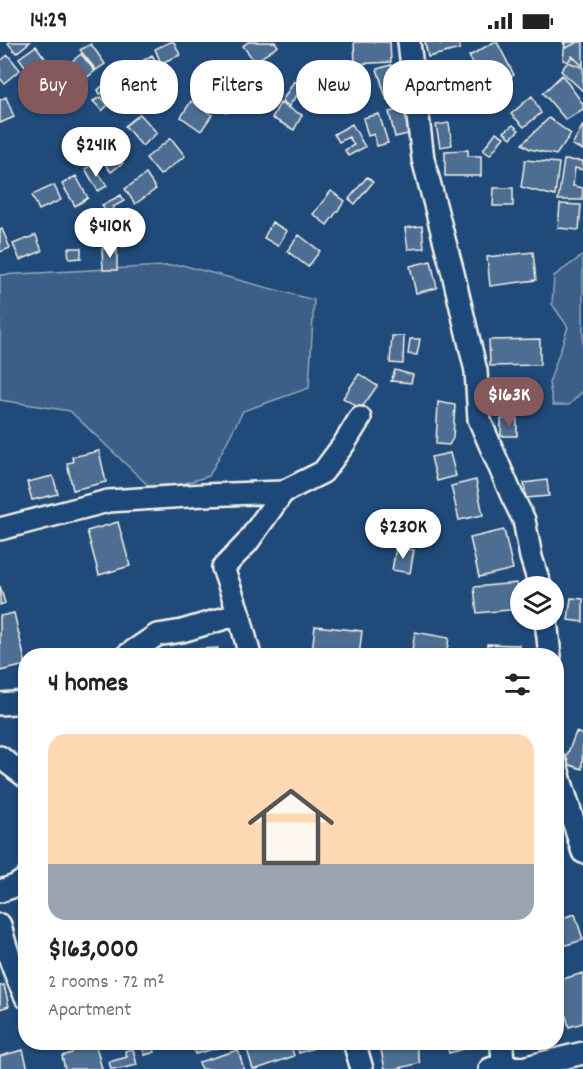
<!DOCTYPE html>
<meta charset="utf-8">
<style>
body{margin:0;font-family:Dekko,sans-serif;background:#f2f2f2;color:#222;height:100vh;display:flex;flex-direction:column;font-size:22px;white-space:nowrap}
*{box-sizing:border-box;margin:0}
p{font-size:20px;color:#767676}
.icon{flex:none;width:33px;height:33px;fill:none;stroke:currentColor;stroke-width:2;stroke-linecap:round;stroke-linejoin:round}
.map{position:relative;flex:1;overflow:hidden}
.details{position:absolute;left:18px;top:606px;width:546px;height:402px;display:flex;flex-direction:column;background:#fff;border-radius:24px;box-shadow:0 2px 4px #0004}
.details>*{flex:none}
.banner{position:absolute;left:18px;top:18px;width:548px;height:54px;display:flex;gap:12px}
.tools{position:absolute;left:510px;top:534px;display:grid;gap:12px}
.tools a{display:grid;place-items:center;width:54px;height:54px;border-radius:50%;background:#fff;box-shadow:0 2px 4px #0004;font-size:30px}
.price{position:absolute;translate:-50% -51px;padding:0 14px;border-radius:21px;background:#fff;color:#222;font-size:20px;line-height:39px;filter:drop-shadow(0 2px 3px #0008)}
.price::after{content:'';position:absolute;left:50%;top:36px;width:18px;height:14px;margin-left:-9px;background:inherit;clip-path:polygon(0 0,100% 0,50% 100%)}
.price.selected{background:#85585c;color:#fff}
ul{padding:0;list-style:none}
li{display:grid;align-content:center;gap:12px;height:318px;padding:0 30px}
li span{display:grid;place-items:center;height:186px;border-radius:18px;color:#555}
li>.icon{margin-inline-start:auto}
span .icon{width:108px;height:108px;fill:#fffc;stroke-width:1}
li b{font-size:26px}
h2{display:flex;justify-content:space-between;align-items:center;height:72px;padding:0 30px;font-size:26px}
.pill{padding:0 21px;border-radius:24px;background:#fff;box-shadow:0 2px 4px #0004;font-size:21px;line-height:54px}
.pill.selected{background:#85585c;color:#fff}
.status{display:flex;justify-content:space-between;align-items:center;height:42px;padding:0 30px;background:#fff;direction:ltr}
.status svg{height:16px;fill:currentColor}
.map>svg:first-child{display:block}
.green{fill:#3a5f88;stroke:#97a8b8;stroke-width:1.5}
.building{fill:#4d6e92;stroke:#f4f1e8;stroke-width:1.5}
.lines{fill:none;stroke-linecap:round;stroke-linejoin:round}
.minor-casing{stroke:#f4f1e8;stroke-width:26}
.minor{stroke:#1f4a7a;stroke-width:21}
</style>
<div class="status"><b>14:29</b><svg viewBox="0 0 49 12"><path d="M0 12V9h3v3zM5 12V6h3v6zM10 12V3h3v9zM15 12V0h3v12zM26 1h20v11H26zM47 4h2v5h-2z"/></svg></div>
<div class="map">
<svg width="583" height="1027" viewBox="0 0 583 1027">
<rect width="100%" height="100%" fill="#1f4a7a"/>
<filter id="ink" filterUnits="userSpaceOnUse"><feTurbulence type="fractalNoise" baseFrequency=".0167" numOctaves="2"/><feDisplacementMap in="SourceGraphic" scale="12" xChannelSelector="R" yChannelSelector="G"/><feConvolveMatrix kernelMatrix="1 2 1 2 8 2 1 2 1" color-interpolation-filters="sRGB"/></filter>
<g filter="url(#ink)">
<path class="green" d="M582 214 583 215V349L569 363H553L549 341 568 285 552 262 554 234Z
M182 223 314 258 309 346 243 369 209 434 155 450 70 369 0 358V233Z"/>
<path class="building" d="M9 0H30L16 11 8 1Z
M170 0H174L180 13 161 21 155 7Z
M248 0H275L278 4 255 20 243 4Z
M354 0H390L391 20 355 22Z
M425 0H441V2L447 0H458L460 7 428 15Z
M494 0H497L514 33 487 46 469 14Z
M563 0H578L566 6Z
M565 0H583V26L563 18Z
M91 2 105 22 96 28 80 8Z
M36 4 53 27 36 39 19 16Z
M81 12 95 29 85 37 71 20Z
M8 13 20 28 4 41 0 36V19Z
M152 13 168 38 155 46 145 31 139 35 133 25Z
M572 14 583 24V49L561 29Z
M391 23 401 54 387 58 377 27Z
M212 24 221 31 202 57 192 50Z
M562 33 583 62V67L566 78 543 51Z
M128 35 139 53 151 46 154 51 137 62 122 39Z
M294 39 312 51 306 61 296 54 289 64 282 59Z
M107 40 111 46 115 45 127 66 119 70 107 49 100 52 98 48Z
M234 43 251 54 244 64 234 58 226 71 219 66Z
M532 54 541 71 524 85 511 72Z
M6 55 14 75 0 81V58Z
M101 55 108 63 102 69 93 59Z
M191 59 212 73 201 89 181 75Z
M280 61 302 73 294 88 272 76Z
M406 66 412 91 395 95 389 70Z
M140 72 157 91 142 104 125 84Z
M379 72 388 101 377 104 374 92 368 94 363 76Z
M549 76 571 92 556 113 530 107 522 102Z
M449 81 452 103 440 105 436 83Z
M352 82 365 105 348 114 345 108 354 103 349 95 339 100 334 92Z
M513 83 519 88 511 96 504 90Z
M583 83V108L572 103Z
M496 90 504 95 490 113 483 108Z
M171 96 185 114 160 133 146 116Z
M109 103 123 121 111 130 97 112Z
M468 108V114H481V134H445V109Z
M525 118 559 121 555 154 521 145Z
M564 118 583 119V128L575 126 573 144 583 146 582 158H558Z
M93 122 107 144 98 149 85 127Z
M146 132 156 147 135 162 125 147Z
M76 134 88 156 75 164 62 142Z
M367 135 373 140 355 162 349 157Z
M54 143 61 158 39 168 32 153Z
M494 146H513V164H493Z
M331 149 345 159 327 183 313 172Z
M121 153 124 159 113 165 117 174 130 167 134 174 113 184 102 163Z
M560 162 581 163 579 188 558 186Z
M88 174 96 189 85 195 77 180Z
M272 180 287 189 278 204 264 196Z
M134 184 140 196 123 205 117 192Z
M422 184 424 206 408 207 405 186Z
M2 187 10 206 0 210V188Z
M36 193 42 209 20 218 13 202Z
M299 193 320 209 308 225 287 209Z
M68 206H81V216L69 217Z
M102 206H117V228H103Z
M533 210 536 238 490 244 487 215Z
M431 219 437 246 416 251 410 224Z
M392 294H404L403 322 390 321Z
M410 297H420L417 313 408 312Z
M540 297V323L490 324 489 298Z
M395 328 413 333 411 341 391 339Z
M359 332 377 344 361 367 343 356Z
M511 341 512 363 522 362V341H531L532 371 495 373 494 342Z
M438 360 455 363 453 396 449 403 436 402Z
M501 377H517V394H501Z
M99 409 106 440 73 448 67 421 73 420 72 415Z
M450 411 456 434 437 439 431 415Z
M53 434 58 452 32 458 27 440Z
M476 438 483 473 459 478 451 444Z
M547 438 549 454 526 456 524 441Z
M118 480 130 524 99 533 87 489Z
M504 488 513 527 479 535 470 496Z
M396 505 414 508 410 531 392 528Z
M517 541 520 567 477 571 474 545Z
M0 544 5 561 0 563Z
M571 556 583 557V580L568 578Z
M14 571 26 623 0 629V574Z
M315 584 362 589 359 614 312 610Z
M415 590 449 596 446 614 412 608Z
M487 602 519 603 518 614H486Z
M218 606V614H199V607Z
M576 690 583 693 582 727 564 721Z
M26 852V873L24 874 18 854Z
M575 872 583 898 556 906V878Z
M583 931V981L569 985 556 939Z
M4 943 9 964 0 967V944Z
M69 1000H95L102 1027H65L62 1014 72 1011Z
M141 1000H152L155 1010 145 1013Z
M192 1000H232V1002L195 1012Z
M256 1000H290L294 1014 257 1027H253L246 1004Z
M296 1000H326V1002L299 1011Z
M399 1000H415L420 1021 396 1027H385L381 1008 400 1003Z
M446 1000H481V1002L449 1011Z
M133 1007 137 1023 120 1027H111L109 1020 127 1015 125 1009Z
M23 1008 28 1027H0V1014Z
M238 1008 244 1027H201L199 1020Z"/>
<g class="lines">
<g class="minor-casing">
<path id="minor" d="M409 0 423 117 453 231 476 329 479 377 512 454 524 478 531 515 540 544
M0 487 108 459 204 453 283 450
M239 572 223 526 247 501 283 450 323 430 344 402 360 376
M546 578 550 614
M126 614 157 593 182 589 239 572 250 614
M0 662 26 660
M0 715 26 735
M556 722 560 737 583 810
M0 849 15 844 26 837
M0 883C6 908 14 931 26 955
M354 1000 362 1027
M500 1000 502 1005 503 1023
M490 1027 503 1023 522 1026 583 1011"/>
</g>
<use href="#minor" class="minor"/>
</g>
</g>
</svg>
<div class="tools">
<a><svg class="icon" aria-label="layers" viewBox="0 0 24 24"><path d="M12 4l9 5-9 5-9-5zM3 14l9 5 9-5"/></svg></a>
</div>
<b class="price" style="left:96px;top:136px">$241K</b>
<b class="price" style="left:110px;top:217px">$410K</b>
<b class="price selected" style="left:509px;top:386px">$163K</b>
<b class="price" style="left:403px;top:518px">$230K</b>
<div class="banner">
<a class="pill selected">Buy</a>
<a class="pill">Rent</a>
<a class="pill">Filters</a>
<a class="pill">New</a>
<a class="pill">Apartment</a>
</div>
<section class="details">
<h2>4 homes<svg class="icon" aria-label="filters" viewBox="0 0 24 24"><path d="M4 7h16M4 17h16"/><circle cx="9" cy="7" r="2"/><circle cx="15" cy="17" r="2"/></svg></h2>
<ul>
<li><span style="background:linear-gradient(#ffd9b3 70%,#9aa5b1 0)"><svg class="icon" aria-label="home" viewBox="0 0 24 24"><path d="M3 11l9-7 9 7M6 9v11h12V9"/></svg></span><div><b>$163,000</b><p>2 rooms · 72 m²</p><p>Apartment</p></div></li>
</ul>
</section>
</div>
